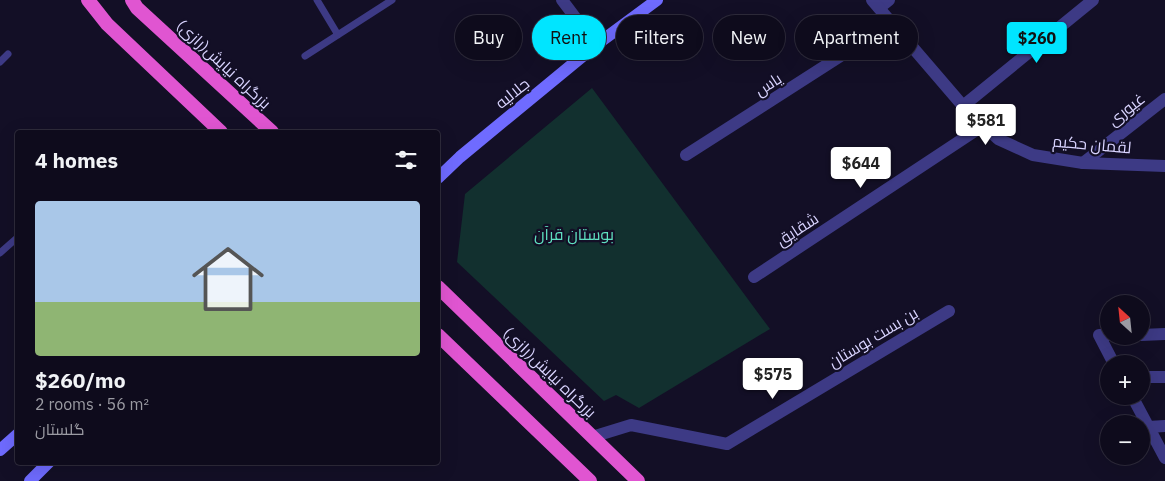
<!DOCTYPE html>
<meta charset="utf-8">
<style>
body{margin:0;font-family:"IBM Plex Sans",Cairo,sans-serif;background:#171425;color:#f1f3f6;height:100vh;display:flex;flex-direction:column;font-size:19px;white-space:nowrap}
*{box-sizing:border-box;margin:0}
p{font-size:16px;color:#9b9ba3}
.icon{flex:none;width:28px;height:28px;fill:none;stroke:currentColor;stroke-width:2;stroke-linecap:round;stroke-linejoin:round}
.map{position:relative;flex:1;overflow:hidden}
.panel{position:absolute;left:15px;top:130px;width:425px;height:335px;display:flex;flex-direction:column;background:#0e0b1c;border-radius:5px;box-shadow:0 5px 20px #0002,0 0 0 1px #2e2b3b}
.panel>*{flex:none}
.hud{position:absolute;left:455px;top:15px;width:475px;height:45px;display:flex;gap:10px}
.needle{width:32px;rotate:333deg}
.tools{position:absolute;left:1100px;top:295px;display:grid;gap:10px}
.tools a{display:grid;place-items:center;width:50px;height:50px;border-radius:50%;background:#0e0b1c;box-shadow:0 5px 20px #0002,0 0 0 1px #2e2b3b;font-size:25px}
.price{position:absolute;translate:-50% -42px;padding:0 11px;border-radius:5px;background:#fff;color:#222;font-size:16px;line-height:32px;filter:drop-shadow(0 1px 2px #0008)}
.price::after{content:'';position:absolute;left:50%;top:30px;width:15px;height:11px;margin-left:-8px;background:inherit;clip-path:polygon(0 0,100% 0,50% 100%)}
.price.selected{background:#00e5ff;color:#111}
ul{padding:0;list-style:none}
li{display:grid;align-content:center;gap:10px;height:265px;padding:0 20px}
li+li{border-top:1px solid #2e2b3b}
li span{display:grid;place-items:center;height:155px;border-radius:5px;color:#555}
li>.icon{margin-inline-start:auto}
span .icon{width:90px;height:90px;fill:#fffc;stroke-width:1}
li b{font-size:21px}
h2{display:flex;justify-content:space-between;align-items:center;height:60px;padding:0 20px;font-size:21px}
.pill{padding:0 18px;border-radius:22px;background:#0e0b1c;box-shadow:0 5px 20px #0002,0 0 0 1px #2e2b3b;font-size:18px;line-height:45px}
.pill.selected{background:#00e5ff;color:#111}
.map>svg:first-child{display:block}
.green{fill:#12302f}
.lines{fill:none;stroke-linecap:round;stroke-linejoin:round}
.service{stroke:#3d3a85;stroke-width:7}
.minor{stroke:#3d3a85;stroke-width:12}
.tertiary{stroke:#3d3a85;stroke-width:12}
.secondary{stroke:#6f6bff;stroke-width:12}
.trunk{stroke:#e055d1;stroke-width:14}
.labels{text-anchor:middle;stroke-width:4.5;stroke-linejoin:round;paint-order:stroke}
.street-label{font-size:16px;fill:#d9d4ff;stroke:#130f26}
.park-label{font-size:16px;fill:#5fe0c0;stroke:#130f26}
</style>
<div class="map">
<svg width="1165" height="481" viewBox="0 0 1165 481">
<rect width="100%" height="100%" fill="#130f26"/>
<path class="green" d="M592 88 770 329 639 408 616 395 604 401 457 262 465 194Z"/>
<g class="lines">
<path class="service" d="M317 0 338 35
M305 56 392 0
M0 62 8 54
M0 253 18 237"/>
<path class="minor" d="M879 8 889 0
M963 106 1093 0
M686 155 892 23
M1083 163 1165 99
M754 277 984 125
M1109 335H1099L1114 364
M1141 335 1165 334
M1141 377H1165
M1132 396 1165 458
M1148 427 1165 426
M592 437 631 425 727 444 949 311"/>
<path class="tertiary" d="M562 0 596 45
M872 0 963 106 998 139 1033 155 1083 163 1165 166"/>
<path class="secondary" d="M438 178 460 157 596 45 657 0
M0 450 18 434
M30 481 49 462"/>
<path class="trunk" d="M88 0 107 24 221 132
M132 0 137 8 272 132
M438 287 638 481
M438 335 590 481"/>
</g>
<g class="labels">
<g class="street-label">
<text transform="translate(224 64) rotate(43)" y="6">بزرگراه نیایش(رازی)</text>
<text transform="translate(768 84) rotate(-33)" y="6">یاس</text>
<text transform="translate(512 93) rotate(-39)" y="6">جلالیه</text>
<text transform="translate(1126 109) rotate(-38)" y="6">غیوری</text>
<text transform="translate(1092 144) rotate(5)" y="6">لقمان حکیم</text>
<text transform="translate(797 229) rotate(-33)" y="6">شقایق</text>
<text transform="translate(873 337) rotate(-31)" y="6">بن بست بوستان</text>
<text transform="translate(550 372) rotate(44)" y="6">بزرگراه نیایش(رازی)</text>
</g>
<g class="park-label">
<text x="574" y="240">بوستان قرآن</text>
</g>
</g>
</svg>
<div class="tools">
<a><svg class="needle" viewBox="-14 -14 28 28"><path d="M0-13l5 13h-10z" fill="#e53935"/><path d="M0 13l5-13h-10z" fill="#9b9ba3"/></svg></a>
<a>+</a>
<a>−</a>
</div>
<b class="price selected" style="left:1037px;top:64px">$260</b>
<b class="price" style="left:986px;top:146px">$581</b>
<b class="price" style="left:861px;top:189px">$644</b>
<b class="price" style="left:773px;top:400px">$575</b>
<div class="hud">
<a class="pill">Buy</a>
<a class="pill selected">Rent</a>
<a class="pill">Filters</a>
<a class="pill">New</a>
<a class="pill">Apartment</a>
</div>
<section class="panel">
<h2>4 homes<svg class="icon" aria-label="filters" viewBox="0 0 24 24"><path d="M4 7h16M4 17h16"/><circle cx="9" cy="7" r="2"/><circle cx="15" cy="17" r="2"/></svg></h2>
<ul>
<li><span style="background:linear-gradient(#a9c7e8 65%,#8fb573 0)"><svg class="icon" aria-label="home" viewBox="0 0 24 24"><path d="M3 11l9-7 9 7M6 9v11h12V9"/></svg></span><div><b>$260/mo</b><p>2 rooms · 56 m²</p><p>گلستان</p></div></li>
</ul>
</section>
</div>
